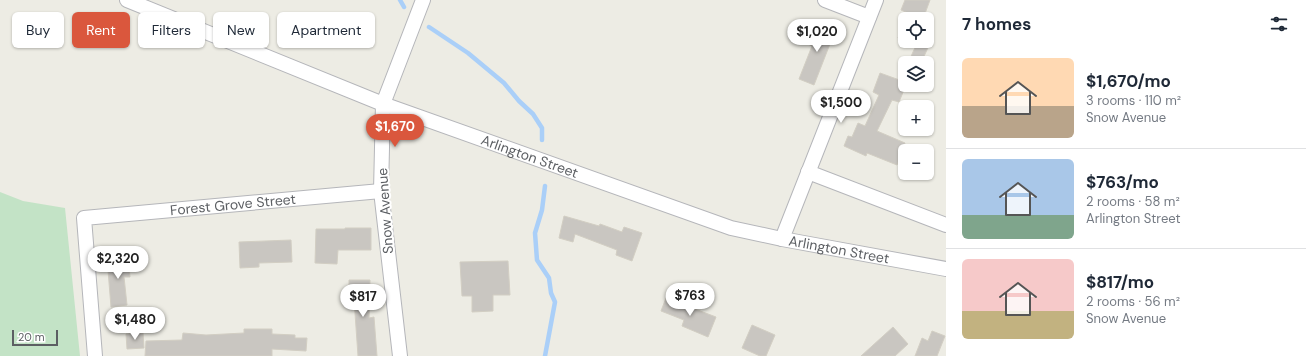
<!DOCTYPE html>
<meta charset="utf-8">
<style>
body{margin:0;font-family:"DM Sans",sans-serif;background:#f2f2f3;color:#1f2937;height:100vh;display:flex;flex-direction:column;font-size:15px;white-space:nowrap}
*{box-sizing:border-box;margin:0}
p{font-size:13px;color:#747a83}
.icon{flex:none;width:22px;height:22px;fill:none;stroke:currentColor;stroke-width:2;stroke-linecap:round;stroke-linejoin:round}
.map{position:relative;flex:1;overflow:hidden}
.panel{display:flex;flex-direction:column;background:#fff;width:360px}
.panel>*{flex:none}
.hud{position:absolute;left:12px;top:12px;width:380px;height:36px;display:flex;gap:8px}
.controls{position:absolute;left:898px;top:12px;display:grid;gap:8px}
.controls a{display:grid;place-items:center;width:36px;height:36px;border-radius:6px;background:#fff;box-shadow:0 1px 3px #0004;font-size:20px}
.scale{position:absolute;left:12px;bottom:10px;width:46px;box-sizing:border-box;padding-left:4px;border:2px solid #5c5f63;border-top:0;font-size:11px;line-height:14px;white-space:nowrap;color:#5c5f63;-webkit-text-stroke:3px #fff;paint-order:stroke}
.price{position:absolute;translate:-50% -34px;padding:0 9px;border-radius:14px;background:#fff;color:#222;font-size:13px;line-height:26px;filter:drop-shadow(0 1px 2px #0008)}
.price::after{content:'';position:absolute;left:50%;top:24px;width:12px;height:9px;margin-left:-6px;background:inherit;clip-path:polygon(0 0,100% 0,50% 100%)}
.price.on{background:#da573d;color:#fff}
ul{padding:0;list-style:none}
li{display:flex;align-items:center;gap:12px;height:100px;padding:0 16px}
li+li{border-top:1px solid #e0e1e3}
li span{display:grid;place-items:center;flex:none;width:112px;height:80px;border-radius:6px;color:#555}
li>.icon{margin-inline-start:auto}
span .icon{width:48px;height:48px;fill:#fffc;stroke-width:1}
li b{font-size:17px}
h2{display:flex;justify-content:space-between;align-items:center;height:48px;padding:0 16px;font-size:17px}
.tag{padding:0 14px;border-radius:6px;background:#fff;box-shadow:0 1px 3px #0004;font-size:14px;line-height:36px}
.tag.on{background:#da573d;color:#fff}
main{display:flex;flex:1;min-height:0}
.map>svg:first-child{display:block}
.green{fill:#c3e3c6}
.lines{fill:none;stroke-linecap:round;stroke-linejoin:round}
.stream{stroke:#aacff8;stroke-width:4.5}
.building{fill:#c9c6c1;stroke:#d2cec3}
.street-casing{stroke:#b5b6ba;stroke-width:16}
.street{stroke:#fff;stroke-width:14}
.labels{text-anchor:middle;stroke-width:4;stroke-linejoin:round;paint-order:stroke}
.street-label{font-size:14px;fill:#5c5f63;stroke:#fff}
</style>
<main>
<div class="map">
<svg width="946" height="356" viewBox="0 0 946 356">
<rect width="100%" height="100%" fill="#edece4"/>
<path class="green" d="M0 192 23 201 65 208 80 356H0Z"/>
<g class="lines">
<path class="stream" d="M400 0 404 7
M429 27 468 53 504 83 519 101 533 114 542 128V140
M545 186 542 210 535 233 537 260 549 278 551 293 555 302 545 356"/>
</g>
<path class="building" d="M905 0H930L923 19H905L908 13 901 10Z
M905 20V41L898 38Z
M815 24 835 31 814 85 799 79 812 46 808 44Z
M927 39 931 41 921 63H908L918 41H927Z
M880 73 905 82 906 85 899 102 892 100 877 131 905 143 897 165 867 153 866 156 844 146 848 136 852 137 858 123 865 126 879 95 873 92Z
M564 216 599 226 600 224 622 232 624 227 642 233 632 261 616 255 617 250 575 234 573 242 559 238Z
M345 228H371V250H338L337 264 315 263 316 229H345Z
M291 240 292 262 259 263V267L240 268 239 242Z
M128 256 130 277H124L127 305 111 307 107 258Z
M508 261 510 295H493V311L472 312V296H462L460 262Z
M349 280H370L369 318 374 317 377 356H358L354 299H349Z
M666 298 716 317 708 337 682 326 684 320 661 311Z
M752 325 775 335 766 356H760L742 348Z
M893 327 908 344 895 356H861Z
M244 329H272V334L295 335V338H307L306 351 272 349V356H145L146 341 182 340 183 333 206 335 244 333Z
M932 331 945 336 937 356H915L922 338 928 341Z
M143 333 144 348 127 349 126 334Z"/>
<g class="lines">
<g class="street-casing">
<g id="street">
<path id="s1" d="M127 0 383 104 731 228 782 239 946 269"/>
<path d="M825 0 869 17"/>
<path d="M808 172 946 225"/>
<path d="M782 239 876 0"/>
<path id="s2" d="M95 356 84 218 381 191"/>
<path d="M400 356 381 191 383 104 423 0"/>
</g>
</g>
<use href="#street" class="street"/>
</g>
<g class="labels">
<g class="street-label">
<text dy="5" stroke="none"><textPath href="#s1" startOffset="432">Arlington Street</textPath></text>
<text dy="5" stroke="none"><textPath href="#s2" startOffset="288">Forest Grove Street</textPath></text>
<text transform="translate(385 211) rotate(-94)" y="5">Snow Avenue</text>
<text dy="5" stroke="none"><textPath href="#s1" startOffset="756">Arlington Street</textPath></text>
</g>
</g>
</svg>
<div class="controls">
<a><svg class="icon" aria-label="locate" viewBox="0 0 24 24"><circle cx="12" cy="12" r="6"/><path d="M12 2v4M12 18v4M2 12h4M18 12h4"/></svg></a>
<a><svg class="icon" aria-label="layers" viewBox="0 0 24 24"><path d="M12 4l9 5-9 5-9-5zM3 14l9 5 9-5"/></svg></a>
<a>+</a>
<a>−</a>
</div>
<div class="scale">20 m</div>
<b class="price" style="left:817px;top:53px">$1,020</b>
<b class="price" style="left:841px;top:124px">$1,500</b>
<b class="price on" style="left:395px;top:148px">$1,670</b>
<b class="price" style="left:118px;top:280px">$2,320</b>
<b class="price" style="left:690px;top:317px">$763</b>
<b class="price" style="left:363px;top:318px">$817</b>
<b class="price" style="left:135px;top:341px">$1,480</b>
<div class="hud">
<a class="tag">Buy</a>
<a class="tag on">Rent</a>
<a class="tag">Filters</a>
<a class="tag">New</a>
<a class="tag">Apartment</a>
</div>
</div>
<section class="panel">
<h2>7 homes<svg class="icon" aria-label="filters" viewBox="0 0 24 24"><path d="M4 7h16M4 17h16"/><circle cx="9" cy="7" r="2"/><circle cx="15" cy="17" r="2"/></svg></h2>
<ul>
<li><span style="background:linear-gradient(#ffd9b3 60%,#b9a48a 0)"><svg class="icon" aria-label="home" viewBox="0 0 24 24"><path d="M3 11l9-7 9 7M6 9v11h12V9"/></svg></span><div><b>$1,670/mo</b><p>3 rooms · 110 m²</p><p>Snow Avenue</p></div></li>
<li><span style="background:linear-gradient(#a9c7e8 70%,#7fa58c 0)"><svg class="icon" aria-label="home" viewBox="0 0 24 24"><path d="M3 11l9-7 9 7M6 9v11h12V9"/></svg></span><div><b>$763/mo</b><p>2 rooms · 58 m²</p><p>Arlington Street</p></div></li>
<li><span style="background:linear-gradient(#f6c9c9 65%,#c2b280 0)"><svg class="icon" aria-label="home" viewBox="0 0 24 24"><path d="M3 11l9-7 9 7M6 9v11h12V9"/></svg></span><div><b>$817/mo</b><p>2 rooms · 56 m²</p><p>Snow Avenue</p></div></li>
</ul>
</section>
</main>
